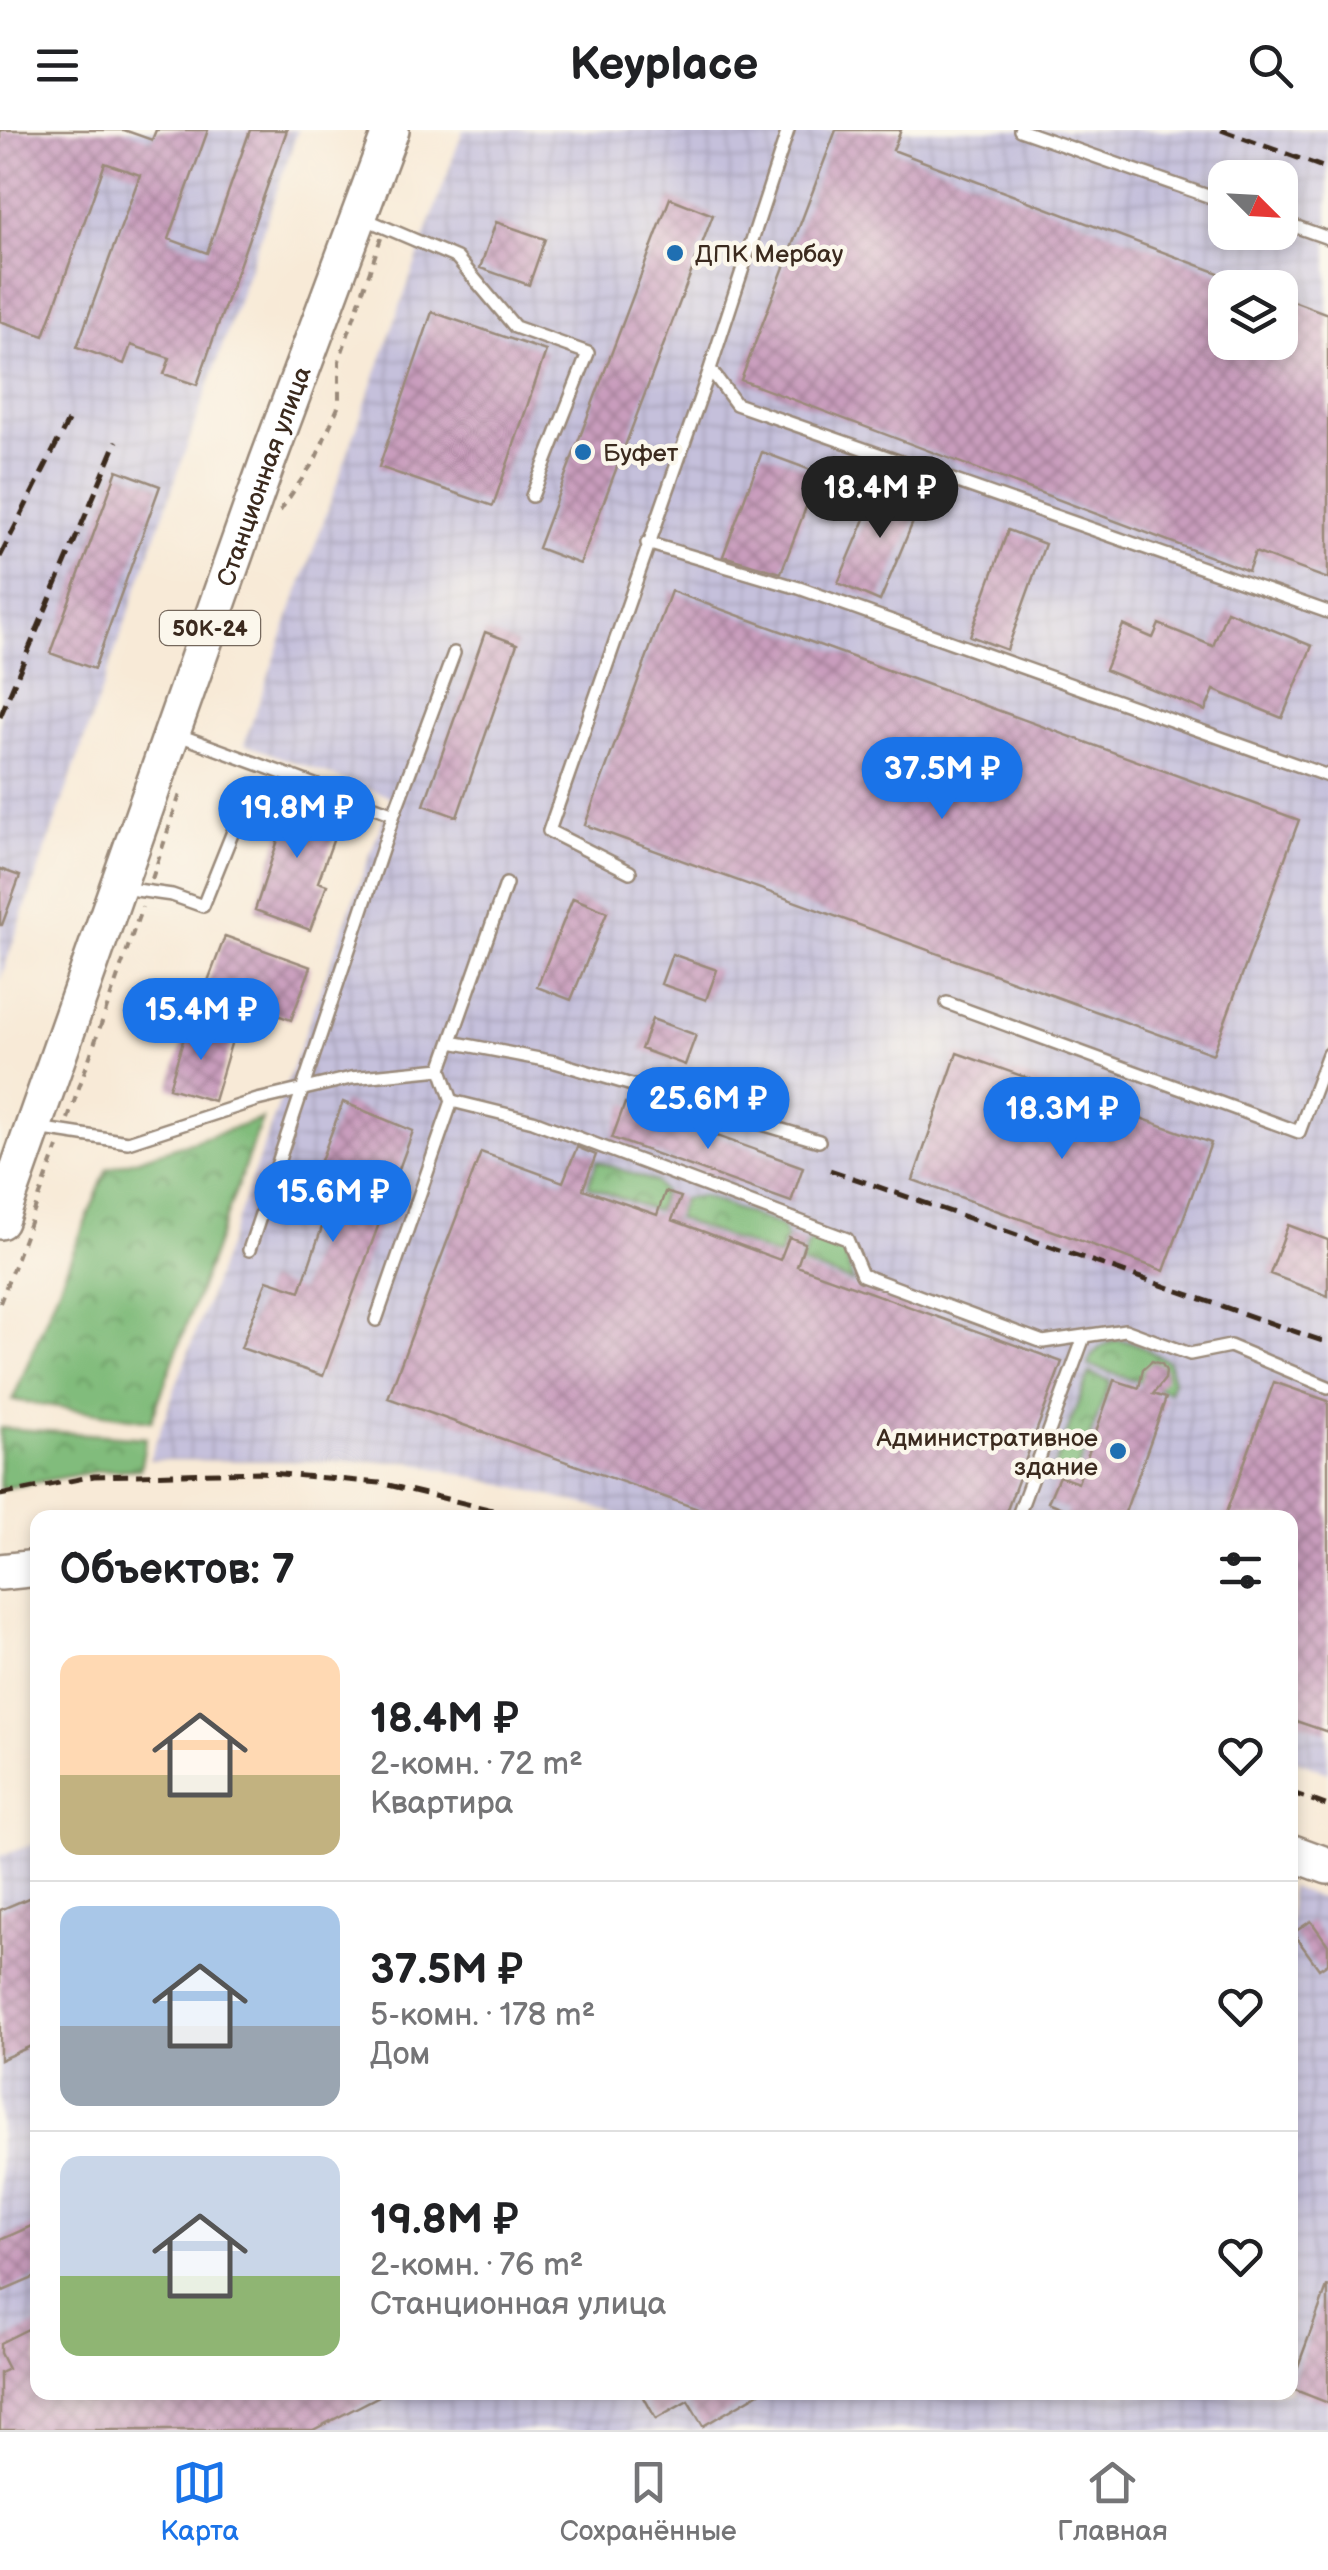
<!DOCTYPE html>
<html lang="ru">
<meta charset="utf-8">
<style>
body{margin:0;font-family:"Balsamiq Sans",sans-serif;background:#f2f2f2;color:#202124;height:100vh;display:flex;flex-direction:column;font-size:38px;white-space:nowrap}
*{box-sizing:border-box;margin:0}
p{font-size:32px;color:#757577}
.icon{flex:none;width:55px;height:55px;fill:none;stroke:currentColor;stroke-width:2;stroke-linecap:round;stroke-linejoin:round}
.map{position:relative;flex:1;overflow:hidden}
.side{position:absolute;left:30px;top:1380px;width:1268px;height:890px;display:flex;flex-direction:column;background:#fff;border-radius:20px;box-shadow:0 5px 15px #0003}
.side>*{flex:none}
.needle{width:65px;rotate:114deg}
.tools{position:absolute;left:1208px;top:30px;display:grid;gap:20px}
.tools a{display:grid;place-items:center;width:90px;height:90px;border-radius:20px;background:#fff;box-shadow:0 5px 15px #0003;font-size:50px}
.price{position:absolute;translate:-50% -85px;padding:0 22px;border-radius:35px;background:#1a73e8;color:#fff;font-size:32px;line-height:65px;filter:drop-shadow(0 2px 5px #0008)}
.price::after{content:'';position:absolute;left:50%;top:60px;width:30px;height:22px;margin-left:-15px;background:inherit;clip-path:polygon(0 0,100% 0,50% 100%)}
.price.current{background:#222;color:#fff}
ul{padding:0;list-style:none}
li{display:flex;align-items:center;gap:30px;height:250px;padding:0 30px}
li+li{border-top:2px solid #e0e0e0}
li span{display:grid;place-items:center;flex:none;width:280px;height:200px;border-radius:20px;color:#555}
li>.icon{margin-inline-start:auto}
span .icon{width:120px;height:120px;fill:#fffc;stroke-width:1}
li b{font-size:42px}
h2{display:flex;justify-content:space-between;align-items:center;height:120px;padding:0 30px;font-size:42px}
header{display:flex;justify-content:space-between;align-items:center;height:130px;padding:0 30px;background:#fff;font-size:45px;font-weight:700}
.tab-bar{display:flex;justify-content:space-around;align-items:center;height:140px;border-top:2px solid #e0e0e0;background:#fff;font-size:28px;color:#757577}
.tab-bar a{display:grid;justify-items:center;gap:5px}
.tab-bar .current{color:#1a73e8}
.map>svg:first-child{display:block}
.industrial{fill:url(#industrial-grid);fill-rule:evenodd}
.forest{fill:url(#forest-crowns);stroke:#5e734c;stroke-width:2.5}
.building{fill:url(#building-cross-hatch)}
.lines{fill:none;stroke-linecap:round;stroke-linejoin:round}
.lane-casing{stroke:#9a8a7a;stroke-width:16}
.primary-casing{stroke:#9a8a7a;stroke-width:40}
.path{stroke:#9a8a7a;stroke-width:4;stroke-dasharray:8 8;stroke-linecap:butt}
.lane{stroke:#fff;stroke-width:11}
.primary{stroke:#fff;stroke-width:35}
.rail{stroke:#3b2a1e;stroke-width:5;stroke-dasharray:15 8;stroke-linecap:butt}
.poi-dot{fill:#1f6fb2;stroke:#fbf7ec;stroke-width:4}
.labels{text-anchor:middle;stroke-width:9;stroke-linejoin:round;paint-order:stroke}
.shield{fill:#fbf7ec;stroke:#75685c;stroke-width:2.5}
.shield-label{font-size:22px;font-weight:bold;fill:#3b2a1e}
.poi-label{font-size:25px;fill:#3b2a1e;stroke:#fbf7ec;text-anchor:start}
.street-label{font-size:25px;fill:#3b2a1e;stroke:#fbf7ec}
</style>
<header><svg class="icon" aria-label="menu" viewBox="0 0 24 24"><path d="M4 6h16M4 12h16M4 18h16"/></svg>Keyplace<svg class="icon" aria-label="search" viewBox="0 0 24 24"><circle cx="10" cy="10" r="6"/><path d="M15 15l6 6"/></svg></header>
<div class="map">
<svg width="1328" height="2300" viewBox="0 0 1328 2300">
<defs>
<pattern id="industrial-grid" width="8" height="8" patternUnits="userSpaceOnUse" patternTransform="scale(2.5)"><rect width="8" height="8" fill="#c5c0db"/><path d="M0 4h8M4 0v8" fill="none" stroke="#aaa5bc"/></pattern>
<pattern id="forest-crowns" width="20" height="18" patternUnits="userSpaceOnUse" patternTransform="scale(2.5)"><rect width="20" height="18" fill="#81bc7b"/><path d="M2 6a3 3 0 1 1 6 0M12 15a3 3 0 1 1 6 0" fill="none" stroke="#6b9964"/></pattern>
<pattern id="building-cross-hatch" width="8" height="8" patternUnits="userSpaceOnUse" patternTransform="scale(2.5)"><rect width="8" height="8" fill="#c99dbd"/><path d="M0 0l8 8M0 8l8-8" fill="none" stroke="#a48099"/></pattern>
</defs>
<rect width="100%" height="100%" fill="#fbf7ec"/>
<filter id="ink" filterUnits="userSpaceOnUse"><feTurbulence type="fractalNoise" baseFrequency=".01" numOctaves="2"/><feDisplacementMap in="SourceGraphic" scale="20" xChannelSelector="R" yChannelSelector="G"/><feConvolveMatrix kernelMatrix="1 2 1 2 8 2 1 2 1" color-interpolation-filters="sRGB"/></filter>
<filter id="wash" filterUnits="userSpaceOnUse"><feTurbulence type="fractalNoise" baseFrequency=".0048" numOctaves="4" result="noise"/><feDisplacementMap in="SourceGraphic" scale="40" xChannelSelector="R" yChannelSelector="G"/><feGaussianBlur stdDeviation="2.25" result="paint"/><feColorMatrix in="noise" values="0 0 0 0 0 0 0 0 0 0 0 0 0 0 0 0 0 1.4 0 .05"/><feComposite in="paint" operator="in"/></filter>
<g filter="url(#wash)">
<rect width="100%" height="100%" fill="#f8ead7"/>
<path class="industrial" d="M0 0H298L0 850Z
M463 0H1328V1642L1290 1628V1388L624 1387 598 1378 411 1332 149 1330 391 667 244 614ZM1225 48H1280V102H1225ZM1225 158H1280V212H1225Z
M37 1713 38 2262H1290V1757L1328 1771V2300H0V1726Z"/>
<path class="forest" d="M262 989 151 1291 13 1270 107 1039Z
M597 1031 655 1052 663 1062 656 1081 588 1056Z
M701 1066 781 1096 786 1107 779 1127 676 1088 683 1069Z
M819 1106 842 1114 853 1152 801 1134 808 1115Z
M1117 1210 1134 1213 1168 1231 1173 1251 1169 1262 1088 1235C1094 1219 1102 1215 1117 1210Z
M1089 1243 1110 1251 1075 1348 1053 1341Z
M0 1298 146 1308 140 1339 98 1341 0 1359Z"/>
<g id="blocks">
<path class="building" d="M0 0H124L152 10 156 0H208L169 109 207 123 250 0H287L197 255 164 244 170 228 131 215 124 234 77 217 140 45 105 33 44 206 0 191Z
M836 0H901L893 20 1253 156 1225 158V212H1280V166L1328 184V449L1255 422 1248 441 741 250Z
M670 68 713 85 580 434 538 418Z
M496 92 545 109 529 155 480 138Z
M432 182 546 221 493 376 379 337Z
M762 322 819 343 781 443 723 426Z
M117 340 160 356 94 539 50 523Z
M881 351 923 368 880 471 838 453Z
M1008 400 1045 414 1007 520 970 506Z
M671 461 1299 690 1213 924 585 695Z
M1227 481 1312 516 1282 588 1214 560 1205 581 1105 540 1123 495 1153 508 1159 494 1213 516Z
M485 502 517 514 457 687 424 675Z
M274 667 291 673 293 668 342 686 318 752 327 755 310 800 255 780 280 704 263 698Z
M0 739 20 746 2 795H0Z
M573 768 607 782 571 870 537 857Z
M225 806 311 837 291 890 205 859Z
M672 824 717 840 706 870 661 854Z
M652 889 696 905 685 935 641 919Z
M188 894 233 907 214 971 169 958Z
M957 923 1211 1013 1164 1141 913 1050Z
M343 972 413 1001 323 1246 241 1218 267 1150 300 1161 339 1048 317 1041Z
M625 973 803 1037 791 1072 612 1008Z
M577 1017 596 1025 583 1059 657 1085 665 1062 681 1067 672 1090 780 1130 789 1107 805 1113 797 1136 1062 1232 1004 1388H723L388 1268 481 1022 563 1052Z
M1288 1095 1328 1110V1166L1270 1144Z
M1152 1231 1162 1234 1166 1241 1165 1249 1153 1264 1166 1268 1123 1388H1066L1068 1380 1048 1372 1059 1346 1078 1353 1114 1250 1139 1258 1143 1239Z
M1274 1252 1328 1271V1602L1290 1589V1388H1224Z
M38 1764V1913L0 1930V1780Z
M1311 1791 1328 1815V1833L1319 1839 1293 1803Z
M38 2093V2146L3 2161 0 2154V2110Z
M1327 2157H1328V2273L1290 2258Z
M38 2194V2262H387L313 2300H0V2243L8 2239 0 2223V2213Z
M641 2262H761L703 2296 688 2271 656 2289Z"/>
</g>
</g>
<g filter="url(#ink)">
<use href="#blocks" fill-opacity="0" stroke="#9a8a7a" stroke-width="2.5"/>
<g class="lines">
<g class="lane-casing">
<path id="lane" d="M788 0 710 239 736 274 1328 482
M1020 0 1225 72
M363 88 457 128 515 197 588 223 532 366
M1280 91 1328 108
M647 413 799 458 1328 646
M176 604 394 684
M630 742 549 701 710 239
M122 758 172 765 203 776 246 669
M947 873 1299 1002 1328 924
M451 912 555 932 819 1011
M441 939 506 754
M452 971 533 991 847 1109 862 1145 1043 1212 1125 1200 1190 1224 1230 1216 1328 1257
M37 998 128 1012 257 970 351 948 441 939 452 971 376 1190
M249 1120 394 684 454 523
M1017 1388 1084 1207"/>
</g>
<g class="primary-casing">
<g id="primary">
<path id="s1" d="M0 1091 267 333 391 0"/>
<path d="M0 1442 38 1438"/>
<path d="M1290 1722 1328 1736"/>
</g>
</g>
<path class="path" d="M280 381 315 330 339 275V231L381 108
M152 749 182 658
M68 989 142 777
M0 1173 58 1017"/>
<use href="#lane" class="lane"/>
<use href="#primary" class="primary"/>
<path class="rail" d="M1221 0 1328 39
M0 427 68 291
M0 587 117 311
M830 1040 1328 1213
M0 1365 94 1346 260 1342 380 1353 526 1388
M1290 1662 1328 1676"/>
</g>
</g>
<g class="poi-dot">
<circle cx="675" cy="123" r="10"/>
<circle cx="583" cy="322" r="10"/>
<circle cx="1118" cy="1321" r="10"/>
</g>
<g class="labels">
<rect class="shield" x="160" y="481" width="100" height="34" rx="8"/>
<g class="shield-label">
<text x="210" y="506">50К-24</text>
</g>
<g class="poi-label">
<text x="695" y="132">ДПК Мербау</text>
<text x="603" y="331">Буфет</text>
<text x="1098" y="1316" text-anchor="end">Административное<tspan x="1098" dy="29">здание</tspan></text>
</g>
<g class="street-label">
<text dy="9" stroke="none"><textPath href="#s1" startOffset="790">Станционная улица</textPath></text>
</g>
</g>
</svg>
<div class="tools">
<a><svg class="needle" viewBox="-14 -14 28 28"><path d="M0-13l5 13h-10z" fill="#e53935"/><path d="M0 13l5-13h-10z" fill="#757577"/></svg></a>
<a><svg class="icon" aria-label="layers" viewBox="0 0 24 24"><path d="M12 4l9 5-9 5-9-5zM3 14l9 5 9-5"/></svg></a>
</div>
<b class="price current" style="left:880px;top:411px">18.4M ₽</b>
<b class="price" style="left:942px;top:692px">37.5M ₽</b>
<b class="price" style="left:297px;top:731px">19.8M ₽</b>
<b class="price" style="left:201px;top:933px">15.4M ₽</b>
<b class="price" style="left:708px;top:1022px">25.6M ₽</b>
<b class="price" style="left:1062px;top:1032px">18.3M ₽</b>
<b class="price" style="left:333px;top:1115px">15.6M ₽</b>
<section class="side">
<h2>Объектов: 7<svg class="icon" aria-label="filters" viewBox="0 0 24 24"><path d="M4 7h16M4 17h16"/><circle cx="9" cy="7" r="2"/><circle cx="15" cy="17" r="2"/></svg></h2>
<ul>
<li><span style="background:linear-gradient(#ffd9b3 60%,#c2b280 0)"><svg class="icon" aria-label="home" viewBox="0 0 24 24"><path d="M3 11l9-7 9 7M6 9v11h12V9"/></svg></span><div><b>18.4M ₽</b><p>2-комн. · 72 m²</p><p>Квартира</p></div><svg class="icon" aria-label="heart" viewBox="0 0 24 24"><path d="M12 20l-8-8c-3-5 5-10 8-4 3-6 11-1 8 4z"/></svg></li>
<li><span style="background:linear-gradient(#a9c7e8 60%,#9aa5b1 0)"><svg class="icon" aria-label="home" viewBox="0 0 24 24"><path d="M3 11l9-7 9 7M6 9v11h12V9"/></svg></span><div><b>37.5M ₽</b><p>5-комн. · 178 m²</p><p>Дом</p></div><svg class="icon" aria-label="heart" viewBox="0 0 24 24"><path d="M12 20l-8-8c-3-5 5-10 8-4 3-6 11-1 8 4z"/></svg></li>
<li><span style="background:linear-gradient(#c9d6e8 60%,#8fb573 0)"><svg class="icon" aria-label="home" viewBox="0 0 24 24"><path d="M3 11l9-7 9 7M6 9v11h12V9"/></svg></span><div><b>19.8M ₽</b><p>2-комн. · 76 m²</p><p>Станционная улица</p></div><svg class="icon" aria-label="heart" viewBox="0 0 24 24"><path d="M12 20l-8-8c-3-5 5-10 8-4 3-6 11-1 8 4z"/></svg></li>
</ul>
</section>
</div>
<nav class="tab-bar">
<a class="current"><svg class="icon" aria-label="map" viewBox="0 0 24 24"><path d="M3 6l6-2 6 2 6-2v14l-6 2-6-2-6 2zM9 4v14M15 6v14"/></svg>Карта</a>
<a><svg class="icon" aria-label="saved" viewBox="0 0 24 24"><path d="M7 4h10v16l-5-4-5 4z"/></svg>Сохранённые</a>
<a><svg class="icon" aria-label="home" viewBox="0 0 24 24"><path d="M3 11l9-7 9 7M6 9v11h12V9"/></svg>Главная</a>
</nav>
